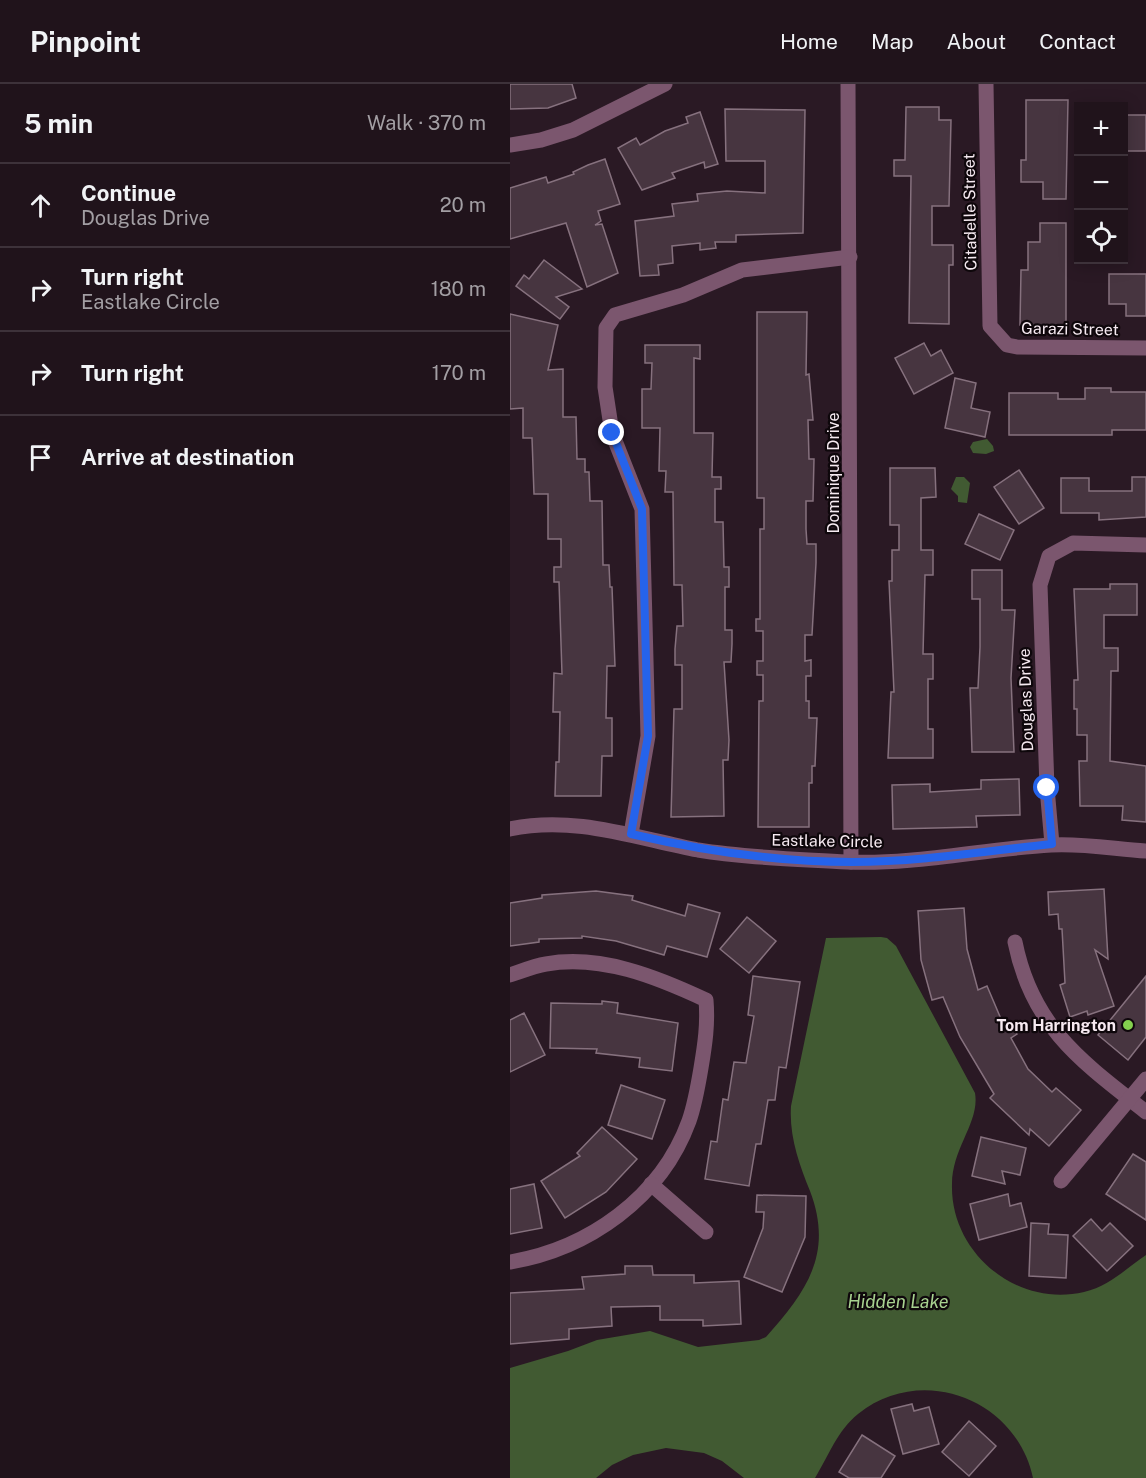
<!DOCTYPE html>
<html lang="en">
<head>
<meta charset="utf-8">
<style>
  body { margin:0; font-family:"Public Sans",sans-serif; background:#2d2028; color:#f1f3f6 }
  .controls { position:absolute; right:18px; top:18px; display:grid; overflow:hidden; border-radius:0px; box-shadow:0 3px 15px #0003 }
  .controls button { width:54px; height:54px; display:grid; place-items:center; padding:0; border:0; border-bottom:2px solid #3d323a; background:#20131b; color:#f1f3f6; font:30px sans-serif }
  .stop { position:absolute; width:18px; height:18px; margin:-14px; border:4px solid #2563eb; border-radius:50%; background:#fff }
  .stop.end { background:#2563eb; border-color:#fff; box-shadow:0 2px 6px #0008 }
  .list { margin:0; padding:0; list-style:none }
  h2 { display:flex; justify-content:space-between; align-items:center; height:78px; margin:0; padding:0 24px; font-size:26px }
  h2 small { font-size:20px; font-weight:400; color:#a29ea3 }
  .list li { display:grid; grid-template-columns:39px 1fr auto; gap:18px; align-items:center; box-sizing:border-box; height:84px; padding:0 24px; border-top:2px solid #3d323a }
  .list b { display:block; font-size:22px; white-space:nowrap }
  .list p { margin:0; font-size:20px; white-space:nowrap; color:#a29ea3 }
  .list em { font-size:20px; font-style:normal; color:#a29ea3 }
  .icon { flex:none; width:33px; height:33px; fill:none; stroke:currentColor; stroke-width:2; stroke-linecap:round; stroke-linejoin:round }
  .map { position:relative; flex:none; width:636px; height:1394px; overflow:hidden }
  header { display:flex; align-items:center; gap:36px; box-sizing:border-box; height:84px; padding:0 30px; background:#20131b; border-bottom:2px solid #3d323a }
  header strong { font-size:28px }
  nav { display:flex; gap:33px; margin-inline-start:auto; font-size:21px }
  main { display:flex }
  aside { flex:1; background:#20131b }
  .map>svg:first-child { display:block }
  .water { fill:#415a32 }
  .building { fill:#473540; stroke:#86717e; stroke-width:1.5 }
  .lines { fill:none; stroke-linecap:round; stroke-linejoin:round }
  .minor { stroke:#7b566e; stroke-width:15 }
  .route { stroke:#2563eb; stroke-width:8 }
  .poi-dot { fill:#84d04e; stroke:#0e070b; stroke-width:2 }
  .labels { text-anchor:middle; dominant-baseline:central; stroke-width:4.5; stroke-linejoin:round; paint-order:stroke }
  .street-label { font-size:16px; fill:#f6eaf1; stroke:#0e070b }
  .poi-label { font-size:16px; font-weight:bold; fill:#f6eaf1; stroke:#0e070b; text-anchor:end }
  .water-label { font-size:18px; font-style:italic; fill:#a8d290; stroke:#0e070b }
</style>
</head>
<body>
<header>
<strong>Pinpoint</strong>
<nav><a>Home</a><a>Map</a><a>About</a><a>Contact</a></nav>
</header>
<main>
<aside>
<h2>5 min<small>Walk · 370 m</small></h2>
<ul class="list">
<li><svg class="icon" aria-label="ahead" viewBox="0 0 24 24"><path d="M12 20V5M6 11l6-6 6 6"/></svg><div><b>Continue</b><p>Douglas Drive</p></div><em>20 m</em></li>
<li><svg class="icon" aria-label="right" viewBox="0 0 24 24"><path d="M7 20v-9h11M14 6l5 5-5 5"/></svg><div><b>Turn right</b><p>Eastlake Circle</p></div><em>180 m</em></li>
<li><svg class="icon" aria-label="right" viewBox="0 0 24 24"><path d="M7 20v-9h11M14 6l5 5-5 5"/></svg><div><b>Turn right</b></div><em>170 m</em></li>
<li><svg class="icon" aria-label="arrive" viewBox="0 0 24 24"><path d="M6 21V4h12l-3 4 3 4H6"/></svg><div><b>Arrive at destination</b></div></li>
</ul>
</aside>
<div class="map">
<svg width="636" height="1394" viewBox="0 0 636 1394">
  <rect width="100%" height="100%" fill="#2a1924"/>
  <g class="water">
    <polygon points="477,355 483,362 484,367 476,370 463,369 460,363 463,358"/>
    <polygon points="446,393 454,393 460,399 457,419 448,418 448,412 441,405"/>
    <path d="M 371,853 L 377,854 L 386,862 L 465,1009 C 470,1038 442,1064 442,1100 C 440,1168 506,1224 574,1208 C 600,1202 615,1185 636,1171 L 636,1394 L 523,1394 C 506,1315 412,1279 348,1330 C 327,1347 319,1371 305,1394 L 234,1394 L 212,1377 L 194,1369 L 156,1364 L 123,1371 L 102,1381 L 86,1394 L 0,1394 L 0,1284 L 58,1267 L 87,1256 L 140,1247 L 188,1263 L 249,1256 L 256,1253 C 296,1208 324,1170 300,1107 C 289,1080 279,1052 281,1022 L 316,854 Z"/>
  </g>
  <g class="building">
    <polygon points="0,0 62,0 66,14 38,24 0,25"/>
    <polygon points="516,16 558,16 556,115 533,115 533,98 511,98 511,76 516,76"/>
    <polygon points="396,23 429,23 429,36 441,36 439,122 422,122 422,161 443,161 443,181 439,181 439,240 399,239 401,92 384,92 384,76 395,76"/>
    <polygon points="215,25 295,26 293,149 226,151 226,158 205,158 206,164 190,166 190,159 162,162 163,179 148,181 149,191 130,192 125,137 164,132 162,120 188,117 187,110 217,107 255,109 255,77 216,77"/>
    <polygon points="190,28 208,80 195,84 194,78 162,89 165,94 132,106 108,64 126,54 130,61 155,47 178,39 176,33"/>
    <rect x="614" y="31" width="22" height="36"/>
    <polygon points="95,75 110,120 88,127 91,137 85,141 92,140 108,189 77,203 56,139 0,155 0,104 36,93 38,99 64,90 63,88 78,81"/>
    <polygon points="530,139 556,139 556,242 510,241 511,186 518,186 518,158 530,158"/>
    <polygon points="34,176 72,205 46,213 59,223 50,235 6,202 14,191 19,195"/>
    <polygon points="599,190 636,190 636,232 616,232 616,220 599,220"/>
    <polygon points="247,228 297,228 296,291 299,290 303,336 298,336 299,375 304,375 303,417 296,417 296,445 297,460 306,460 306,479 302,551 295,551 295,577 301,576 301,592 296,592 296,617 299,617 299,634 307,634 305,682 302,682 302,699 299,699 299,743 248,743 249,617 253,617 253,591 247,591 247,577 253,577 253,547 246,547 246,535 250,535 250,445 254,445 254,414 247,414"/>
    <polygon points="0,230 48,241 38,286 53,285 53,333 66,333 67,375 75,375 75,388 79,388 80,417 92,417 93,481 99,481 100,503 102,503 105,582 97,582 96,634 102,634 102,672 92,672 91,712 45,712 46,678 49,678 50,628 43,628 44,589 52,590 49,498 44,498 44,483 51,483 51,455 38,455 38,410 24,410 22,354 13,354 13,324 0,325"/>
    <polygon points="414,259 421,272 431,266 443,289 404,310 385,274"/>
    <polygon points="135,261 190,261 190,275 184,274 184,349 203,349 202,393 211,393 211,405 205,405 205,438 213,438 214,483 219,483 219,503 215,503 215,546 222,546 222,560 221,578 214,578 219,656 218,676 213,676 214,732 161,733 164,625 172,625 172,581 165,581 165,565 167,542 173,542 172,501 164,501 163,408 155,408 156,387 149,387 150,344 132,344 132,305 141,305 142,279 135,279"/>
    <polygon points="445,294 466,299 461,324 480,328 475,353 435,344"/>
    <polygon points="575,304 601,304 601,308 636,308 636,346 602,346 602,351 499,351 499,309 548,309 548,315 575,315"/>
    <polygon points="380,384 425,384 426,413 411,414 411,466 423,466 423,491 415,491 413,570 423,570 423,595 418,595 418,645 423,645 423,674 378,674 381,608 384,608 379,497 382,497 382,466 389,466 389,441 380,441"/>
    <polygon points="509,386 534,424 509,440 484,403"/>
    <polygon points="622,393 636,393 636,433 589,436 589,429 551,429 551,394 579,394 579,407 622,407"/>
    <polygon points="469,430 504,446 490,476 455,460"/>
    <polygon points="462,486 492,486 492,526 505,526 501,594 504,668 462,668 460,604 468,604 470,563 470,515 462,515"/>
    <polygon points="600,500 627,500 627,531 594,531 594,564 608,564 608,587 601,587 600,677 636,682 636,738 612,736 613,722 570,722 569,677 577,677 577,651 567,651 567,625 564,625 564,596 568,596 564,505 600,505"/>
    <polygon points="509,695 510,731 466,732 467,743 383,745 382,701 420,700 420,708 471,705 471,696"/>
    <polygon points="594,805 598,875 585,866 604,922 578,931 577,927 560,933 550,901 555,899 552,845 549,845 548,830 539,831 538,808"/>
    <polygon points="86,807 123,812 122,816 175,832 178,820 210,829 197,873 157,862 154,871 106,857 72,852 72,854 29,855 29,858 0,862 0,819 32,814 32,811"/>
    <polygon points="454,824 457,865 468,906 477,902 494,942 500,938 507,950 501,954 518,985 542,1008 546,1004 571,1026 539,1062 520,1045 519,1051 480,1014 484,1010 450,953 433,913 422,916 411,876 408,827"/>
    <polygon points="237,833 266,857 239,889 210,865"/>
    <polygon points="243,892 290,898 276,984 269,983 265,1016 258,1016 251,1060 246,1060 239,1102 195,1095 201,1057 207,1058 213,1015 218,1016 224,978 236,979 244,932 238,931"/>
    <polygon points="636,892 636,953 618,976 588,951"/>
    <polygon points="92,917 108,919 107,929 168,939 162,987 129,983 130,974 86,969 87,965 40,964 41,919 92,920"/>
    <polygon points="14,929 35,971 0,988 0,936"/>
    <polygon points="111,1001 155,1016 142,1055 98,1041"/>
    <polygon points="92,1043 127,1075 96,1108 55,1134 31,1097 70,1072 67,1069"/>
    <polygon points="471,1053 516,1064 510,1091 492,1087 495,1100 462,1092"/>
    <polygon points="623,1070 636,1078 636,1136 596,1110"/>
    <polygon points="24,1100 32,1144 0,1150 0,1105"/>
    <polygon points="498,1110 500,1122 511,1119 517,1143 469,1156 460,1120"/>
    <polygon points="247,1111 296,1112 295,1153 272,1208 234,1193 253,1144 254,1128 246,1128"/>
    <polygon points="581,1135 592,1147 600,1139 623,1162 597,1187 563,1152"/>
    <polygon points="521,1139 539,1140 538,1150 558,1151 556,1194 519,1192"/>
    <polygon points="115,1182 142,1182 143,1191 184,1191 184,1199 229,1197 231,1240 193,1242 193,1236 150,1236 150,1222 101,1223 102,1242 59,1245 59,1255 0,1260 0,1209 74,1205 72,1193 115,1190"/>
    <polygon points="402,1320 404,1327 419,1323 429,1360 393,1370 381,1325"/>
    <polygon points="459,1337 486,1362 459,1392 432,1368"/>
    <polygon points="352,1351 385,1372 371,1394 339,1394 329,1388"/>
  </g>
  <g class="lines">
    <g class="minor">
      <polyline points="338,0 341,778"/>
      <polyline points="476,0 480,242 497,261 507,263 636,264"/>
      <polyline points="0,61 31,56 63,46 155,0"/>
      <path d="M 0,745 C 64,731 125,754 188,766 C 237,774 288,775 337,778 C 405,781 473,765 541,761 C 572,759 605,765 636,767"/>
      <polyline points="121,750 138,652 132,425 102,349 95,303 96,244 105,231 173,211 232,186 340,173"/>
      <polyline points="542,760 537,704 530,501 539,472 563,459 636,461"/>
      <path d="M 505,858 C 522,943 572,978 636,1028"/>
      <path d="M 0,891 C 12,887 24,882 36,880 C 90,870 147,893 196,916 C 198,940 195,960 191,984 C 188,1002 185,1020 179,1037 C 151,1114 78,1165 0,1178"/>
      <polyline points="551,1097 636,995"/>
      <polyline points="141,1100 196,1148"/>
    </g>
  </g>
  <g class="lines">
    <path class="route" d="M 102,349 L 132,425 L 138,652 L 121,750 C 194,767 267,778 342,778 C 409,778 476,767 542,760 L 537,704"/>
  </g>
  <circle class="poi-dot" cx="618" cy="941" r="6"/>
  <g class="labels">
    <g class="street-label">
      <text transform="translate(460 128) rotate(-91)">Citadelle Street</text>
      <text transform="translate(560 245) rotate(1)">Garazi Street</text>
      <text transform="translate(323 389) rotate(-90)">Dominique Drive</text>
      <text transform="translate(516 616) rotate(-92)">Douglas Drive</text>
      <text transform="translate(317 757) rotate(1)">Eastlake Circle</text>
    </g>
    <g class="poi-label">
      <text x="606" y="941">Tom Harrington</text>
    </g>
    <g class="water-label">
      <text x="388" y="1217">Hidden Lake</text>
    </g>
  </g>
</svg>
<div class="controls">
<button>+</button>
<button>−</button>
<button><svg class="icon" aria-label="locate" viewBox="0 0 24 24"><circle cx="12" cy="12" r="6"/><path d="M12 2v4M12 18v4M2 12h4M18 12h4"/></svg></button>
</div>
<div class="stop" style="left:537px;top:704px"></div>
<div class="stop end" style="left:102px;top:349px"></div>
</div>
</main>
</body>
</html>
